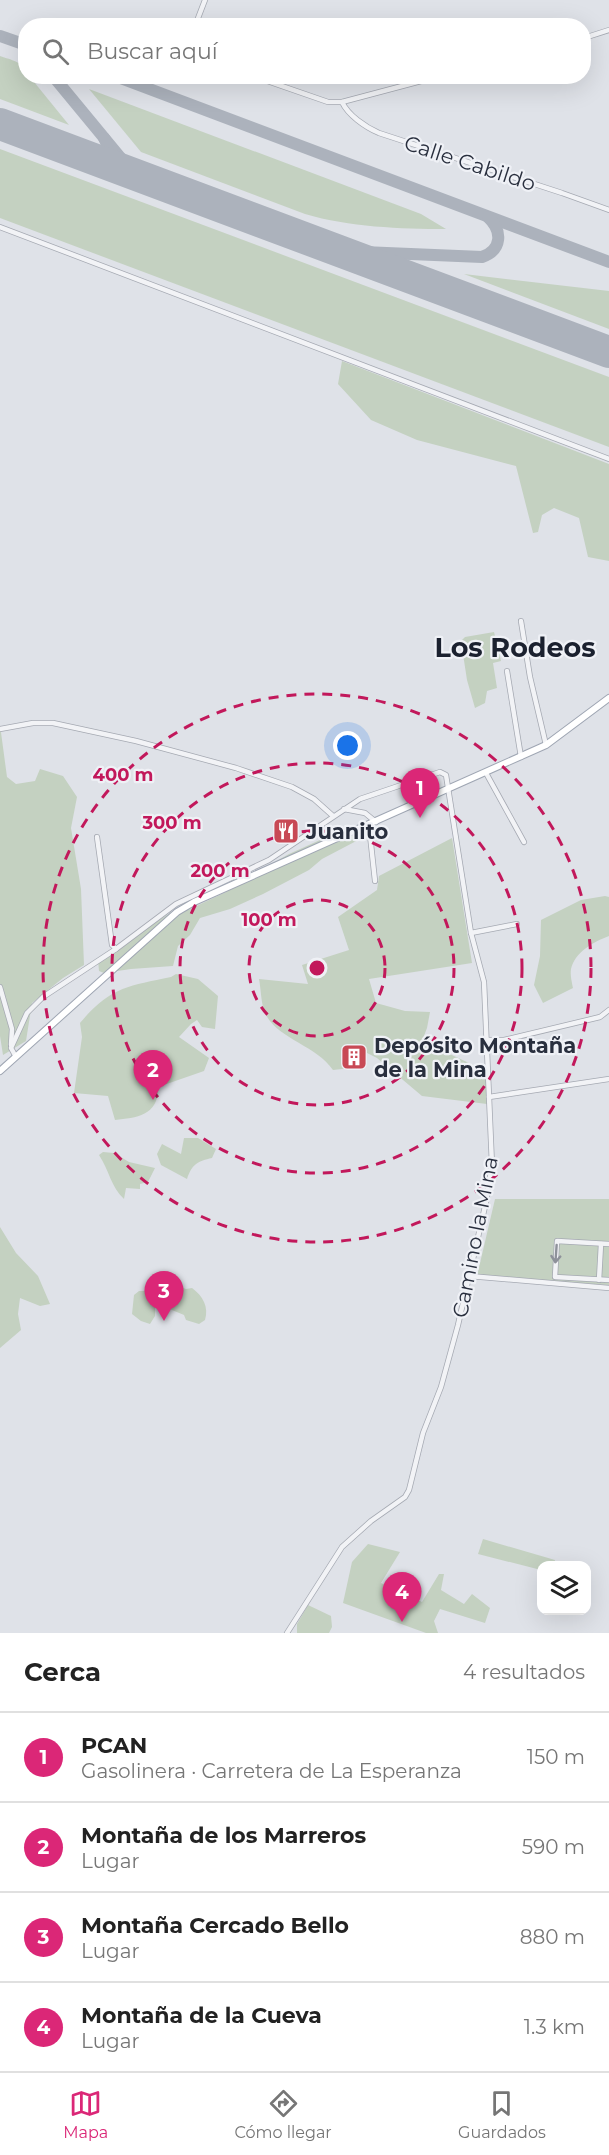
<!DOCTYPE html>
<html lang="es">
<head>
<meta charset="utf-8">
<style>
  body { margin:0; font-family:Montserrat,sans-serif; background:#f6f6f6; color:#222 }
  .controls { position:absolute; right:18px; bottom:18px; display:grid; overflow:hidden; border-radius:12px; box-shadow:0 6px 24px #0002 }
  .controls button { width:54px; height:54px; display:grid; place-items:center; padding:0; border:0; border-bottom:2px solid #e0e0e0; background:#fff; color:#222; font:30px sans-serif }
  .you { position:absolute; left:348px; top:746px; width:21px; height:21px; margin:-15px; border:4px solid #fff; border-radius:50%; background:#1a73e8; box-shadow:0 0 0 9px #1a73e833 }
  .badge { display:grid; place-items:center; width:39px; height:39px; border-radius:50%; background:#db2777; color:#fff; font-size:20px; font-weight:700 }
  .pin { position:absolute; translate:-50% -50px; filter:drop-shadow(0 2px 3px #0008) }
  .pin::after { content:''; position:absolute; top:32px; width:21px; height:18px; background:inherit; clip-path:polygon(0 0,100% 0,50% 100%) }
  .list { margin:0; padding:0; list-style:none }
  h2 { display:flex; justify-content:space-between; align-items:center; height:78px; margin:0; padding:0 24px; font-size:26px }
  h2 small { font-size:20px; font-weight:400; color:#767676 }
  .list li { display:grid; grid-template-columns:39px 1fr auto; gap:18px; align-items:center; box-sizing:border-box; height:90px; padding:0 24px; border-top:2px solid #e0e0e0 }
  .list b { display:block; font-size:22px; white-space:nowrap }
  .list p { margin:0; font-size:20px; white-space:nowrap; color:#767676 }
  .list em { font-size:20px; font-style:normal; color:#767676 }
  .icon { flex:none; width:33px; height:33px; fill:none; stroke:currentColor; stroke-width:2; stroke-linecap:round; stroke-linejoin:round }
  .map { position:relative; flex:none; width:609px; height:1633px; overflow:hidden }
  .search { position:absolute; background:#fff; box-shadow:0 6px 24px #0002; left:18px; right:18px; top:18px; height:66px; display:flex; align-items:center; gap:15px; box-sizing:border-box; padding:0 21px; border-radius:24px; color:#767676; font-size:22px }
  .sheet { height:438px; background:#fff }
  nav { display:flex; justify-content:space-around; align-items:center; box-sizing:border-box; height:84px; border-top:2px solid #e0e0e0; background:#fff; font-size:16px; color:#767676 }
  nav a { display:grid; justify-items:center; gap:3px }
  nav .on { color:#db2777 }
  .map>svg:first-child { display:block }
  .green { fill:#c4d1c1 }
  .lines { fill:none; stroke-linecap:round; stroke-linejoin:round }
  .taxiway { stroke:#acb2bc; stroke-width:12 }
  .runway { stroke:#acb2bc; stroke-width:32 }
  .minor-casing { stroke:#a5a9b2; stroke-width:6 }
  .major-casing { stroke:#9fa6b3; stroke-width:8 }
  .minor { stroke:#f2f3f6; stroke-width:4.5 }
  .major { stroke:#fff; stroke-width:6 }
  .oneway { stroke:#8e919a }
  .ring { fill:none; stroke:#c2185b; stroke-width:3; stroke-dasharray:10 8 }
  .labels { text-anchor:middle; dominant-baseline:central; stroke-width:4.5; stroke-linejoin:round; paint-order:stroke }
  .street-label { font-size:21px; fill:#292f3e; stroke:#eff1f6 }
  .poi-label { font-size:21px; font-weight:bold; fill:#292f3e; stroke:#eff1f6; text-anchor:start }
  .district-label { font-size:27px; font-weight:bold; fill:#1b212f; stroke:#eff1f6 }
  .centre { fill:#c2185b; stroke:#eff1f6; stroke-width:3 }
  .ring-label { font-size:18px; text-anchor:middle; font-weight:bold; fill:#c2185b; stroke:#eff1f6; stroke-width:4.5; stroke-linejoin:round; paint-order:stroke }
</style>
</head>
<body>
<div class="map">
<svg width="609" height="1633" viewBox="0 0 609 1633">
  <rect width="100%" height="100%" fill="#dfe2e8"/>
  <g class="green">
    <path d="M 0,56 C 11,60 26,62 26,76 L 30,77 L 69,125 L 0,99 Z"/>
    <path d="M 89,89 L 421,214 L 446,229 C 400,229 349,227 305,214 L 141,152 Z"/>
    <polygon points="0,149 609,377 609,447 0,218"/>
    <polygon points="464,274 609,291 609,329"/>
    <polygon points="342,361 609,464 609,561 588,557 579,518 554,508 542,515 538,532 533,533 516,466 417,440 371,420 338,384"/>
    <polygon points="494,632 501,661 493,663 497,688 487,691 485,703 475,708 467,680 461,641 465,637"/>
    <polygon points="0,725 7,777 16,784 35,781 40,769 63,776 77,797 71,828 81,889 84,965 63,978 32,1003 26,1041 3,1055 0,1036"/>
    <polygon points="351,826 362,838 322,859 309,870 263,894 230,909 200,918 190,935 178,946 173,966 131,969 104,973 99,971 98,960 173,911 188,910 226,892 255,873 289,854"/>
    <path d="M 452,838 L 472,963 L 369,979 L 376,1003 L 405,1011 L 430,1012 L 427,1028 L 422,1041 L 486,1071 L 487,1104 L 422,1096 L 377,1058 L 355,1047 L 346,1051 L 351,1068 L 333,1070 C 316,1045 277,1039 265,1013 C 261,1004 261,989 259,979 L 308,984 L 302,965 L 349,950 L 338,917 L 377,890 L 379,876 Z"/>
    <path d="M 605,896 L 609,897 L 609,936 C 593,942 575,952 571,969 C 570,975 572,983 573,988 L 543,1003 L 534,985 L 540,956 L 541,920 L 581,900 Z"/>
    <path d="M 176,974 L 198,979 L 218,996 L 215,1029 L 202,1027 L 197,1020 L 191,1024 L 179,1037 L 209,1058 L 204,1071 L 158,1087 C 159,1115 137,1118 115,1120 L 108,1096 L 74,1093 L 82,1037 L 80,1023 C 110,987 128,986 171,977 Z"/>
    <path d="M 184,1138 L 198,1138 L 216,1149 L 212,1158 C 198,1161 192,1164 187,1179 L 161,1165 L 157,1154 L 162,1144 L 181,1154 Z"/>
    <path d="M 103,1152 L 114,1153 L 129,1162 L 155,1168 L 148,1182 L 140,1184 L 140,1189 L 126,1188 L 124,1199 C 111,1187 109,1170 99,1155 Z"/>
    <polygon points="495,1199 609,1199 609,1285 477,1276"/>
    <polygon points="0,1227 16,1253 38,1276 50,1304 40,1306 20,1298 18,1314 21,1330 0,1348"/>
    <path d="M 166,1282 L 186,1289 L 192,1288 C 203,1296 209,1307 205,1320 L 199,1324 L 186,1320 L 184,1315 L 160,1305 L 155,1307 L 155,1316 L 150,1324 L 141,1321 L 132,1314 L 134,1295 L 139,1291 L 146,1291 L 155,1283 Z"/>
    <polygon points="483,1539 555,1560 554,1565 542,1566 541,1570 478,1554"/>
    <polygon points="368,1544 400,1552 381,1583 422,1602 439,1574 444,1574 441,1590 464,1604 472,1594 490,1608 485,1623 440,1609 434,1621 438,1633 426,1633 343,1603 352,1562"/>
    <polygon points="308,1605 331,1616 332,1627 329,1633 297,1633 297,1624"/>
  </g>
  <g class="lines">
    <g class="taxiway">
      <polyline points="0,36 26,45"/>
      <polyline points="53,76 124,162 147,178 161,184"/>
      <polyline points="115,76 609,262"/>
      <polyline points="89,157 95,158 103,155 107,144 104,138"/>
      <path d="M 339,251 L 482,257 C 502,250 503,231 488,217"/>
    </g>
    <polyline class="runway" points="0,124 609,352"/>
    <defs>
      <g id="minor">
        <polyline points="195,26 205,0"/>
        <polyline points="584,38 609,30"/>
        <polyline points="253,76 328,102 342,102 440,76"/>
        <path d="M 342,102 C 348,115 365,127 379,133 L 562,193 L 609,210"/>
        <polyline points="0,227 609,459"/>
        <polyline points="521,621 530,677 546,745"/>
        <polyline points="507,671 521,757"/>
        <polyline points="0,729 33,723 53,723 136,741 236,768 292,787 314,799 333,816"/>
        <polyline points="486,773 524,842"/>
        <polyline points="344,809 365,813 376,822"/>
        <polyline points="369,826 375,881"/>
        <polyline points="97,837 112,945 116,949"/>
        <polyline points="471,933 517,924"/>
        <polyline points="0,987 12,1029 11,1045"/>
        <polyline points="487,1040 504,1040 600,1017 609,1010"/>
        <polyline points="16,1057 11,1048 27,1013 43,997 116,949 176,904 269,860 360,799 440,772 446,775 471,933 484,982 492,1165 486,1202 458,1325 441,1387 423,1433 409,1490 405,1497 371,1521 342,1547 287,1633"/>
        <polyline points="489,1097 609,1079"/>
        <polyline points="609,1244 557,1241 555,1277 609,1280"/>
        <polyline points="469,1276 609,1288"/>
        <polyline points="599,1280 601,1244"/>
      </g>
      <polyline id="major" points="0,1071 177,912 194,902 546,745 609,698"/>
    </defs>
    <use href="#minor" class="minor-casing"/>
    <use href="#major" class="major-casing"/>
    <use href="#minor" class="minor"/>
    <use href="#major" class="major"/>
  </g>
  <defs><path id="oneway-shaft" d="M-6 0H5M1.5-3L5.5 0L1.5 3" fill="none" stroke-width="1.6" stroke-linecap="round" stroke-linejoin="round" transform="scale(1.5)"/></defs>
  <use class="oneway" href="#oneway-shaft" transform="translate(556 1254) rotate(94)"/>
  <g class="ring">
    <circle cx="317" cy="968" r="68"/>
    <circle cx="317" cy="968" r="137"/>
    <circle cx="317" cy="968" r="205"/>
    <circle cx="317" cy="968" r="274"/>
  </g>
  <defs>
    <symbol id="restaurant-square" viewBox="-11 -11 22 22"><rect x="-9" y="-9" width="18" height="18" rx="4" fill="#c84955" stroke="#eff1f6"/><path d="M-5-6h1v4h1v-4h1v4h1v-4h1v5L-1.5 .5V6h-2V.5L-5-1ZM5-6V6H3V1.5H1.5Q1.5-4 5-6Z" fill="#fff"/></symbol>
    <symbol id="building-square" viewBox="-11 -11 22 22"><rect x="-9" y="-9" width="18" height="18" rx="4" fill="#c84955" stroke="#eff1f6"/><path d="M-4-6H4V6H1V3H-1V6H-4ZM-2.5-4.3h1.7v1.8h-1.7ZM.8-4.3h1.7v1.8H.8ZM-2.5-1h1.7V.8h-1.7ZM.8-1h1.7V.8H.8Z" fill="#fff"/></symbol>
  </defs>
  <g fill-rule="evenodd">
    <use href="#restaurant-square" x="271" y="816" width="30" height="30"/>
    <use href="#building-square" x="339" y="1042" width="30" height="30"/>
  </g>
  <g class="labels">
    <g class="street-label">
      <text transform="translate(470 163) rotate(18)">Calle Cabildo</text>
      <text transform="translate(475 1237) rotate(-79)">Camino la Mina</text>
    </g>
    <g class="poi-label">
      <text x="306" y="831">Juanito</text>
      <text x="374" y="1045">Depósito Montaña<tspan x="374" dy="24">de la Mina</tspan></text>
    </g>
    <g class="district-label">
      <text x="515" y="647">Los Rodeos</text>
    </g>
  </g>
  <circle cx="317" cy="968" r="9" class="centre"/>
  <g class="ring-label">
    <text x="123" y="781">400 m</text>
    <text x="172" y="829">300 m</text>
    <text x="220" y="877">200 m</text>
    <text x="269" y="926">100 m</text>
  </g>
</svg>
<div class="controls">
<button><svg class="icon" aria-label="layers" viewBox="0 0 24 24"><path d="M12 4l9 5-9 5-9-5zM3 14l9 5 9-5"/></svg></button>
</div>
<div class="you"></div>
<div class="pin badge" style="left:420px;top:818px">1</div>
<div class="pin badge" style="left:153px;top:1100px">2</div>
<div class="pin badge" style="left:164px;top:1321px">3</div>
<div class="pin badge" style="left:402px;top:1622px">4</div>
<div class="search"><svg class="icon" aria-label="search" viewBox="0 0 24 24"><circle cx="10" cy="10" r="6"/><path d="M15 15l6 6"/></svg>Buscar aquí</div>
</div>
<section class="sheet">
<h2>Cerca<small>4 resultados</small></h2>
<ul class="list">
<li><span class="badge">1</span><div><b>PCAN</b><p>Gasolinera · Carretera de La Esperanza</p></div><em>150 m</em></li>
<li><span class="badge">2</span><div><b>Montaña de los Marreros</b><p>Lugar</p></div><em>590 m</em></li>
<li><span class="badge">3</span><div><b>Montaña Cercado Bello</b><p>Lugar</p></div><em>880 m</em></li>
<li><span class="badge">4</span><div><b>Montaña de la Cueva</b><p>Lugar</p></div><em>1.3 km</em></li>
</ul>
</section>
<nav>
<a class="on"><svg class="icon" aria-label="map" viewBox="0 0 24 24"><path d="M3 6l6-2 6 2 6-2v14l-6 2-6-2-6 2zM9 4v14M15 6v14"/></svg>Mapa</a>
<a><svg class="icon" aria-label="directions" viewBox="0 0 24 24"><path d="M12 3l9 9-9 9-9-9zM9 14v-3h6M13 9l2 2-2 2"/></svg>Cómo llegar</a>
<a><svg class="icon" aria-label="saved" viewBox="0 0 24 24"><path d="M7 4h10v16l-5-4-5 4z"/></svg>Guardados</a>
</nav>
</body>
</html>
